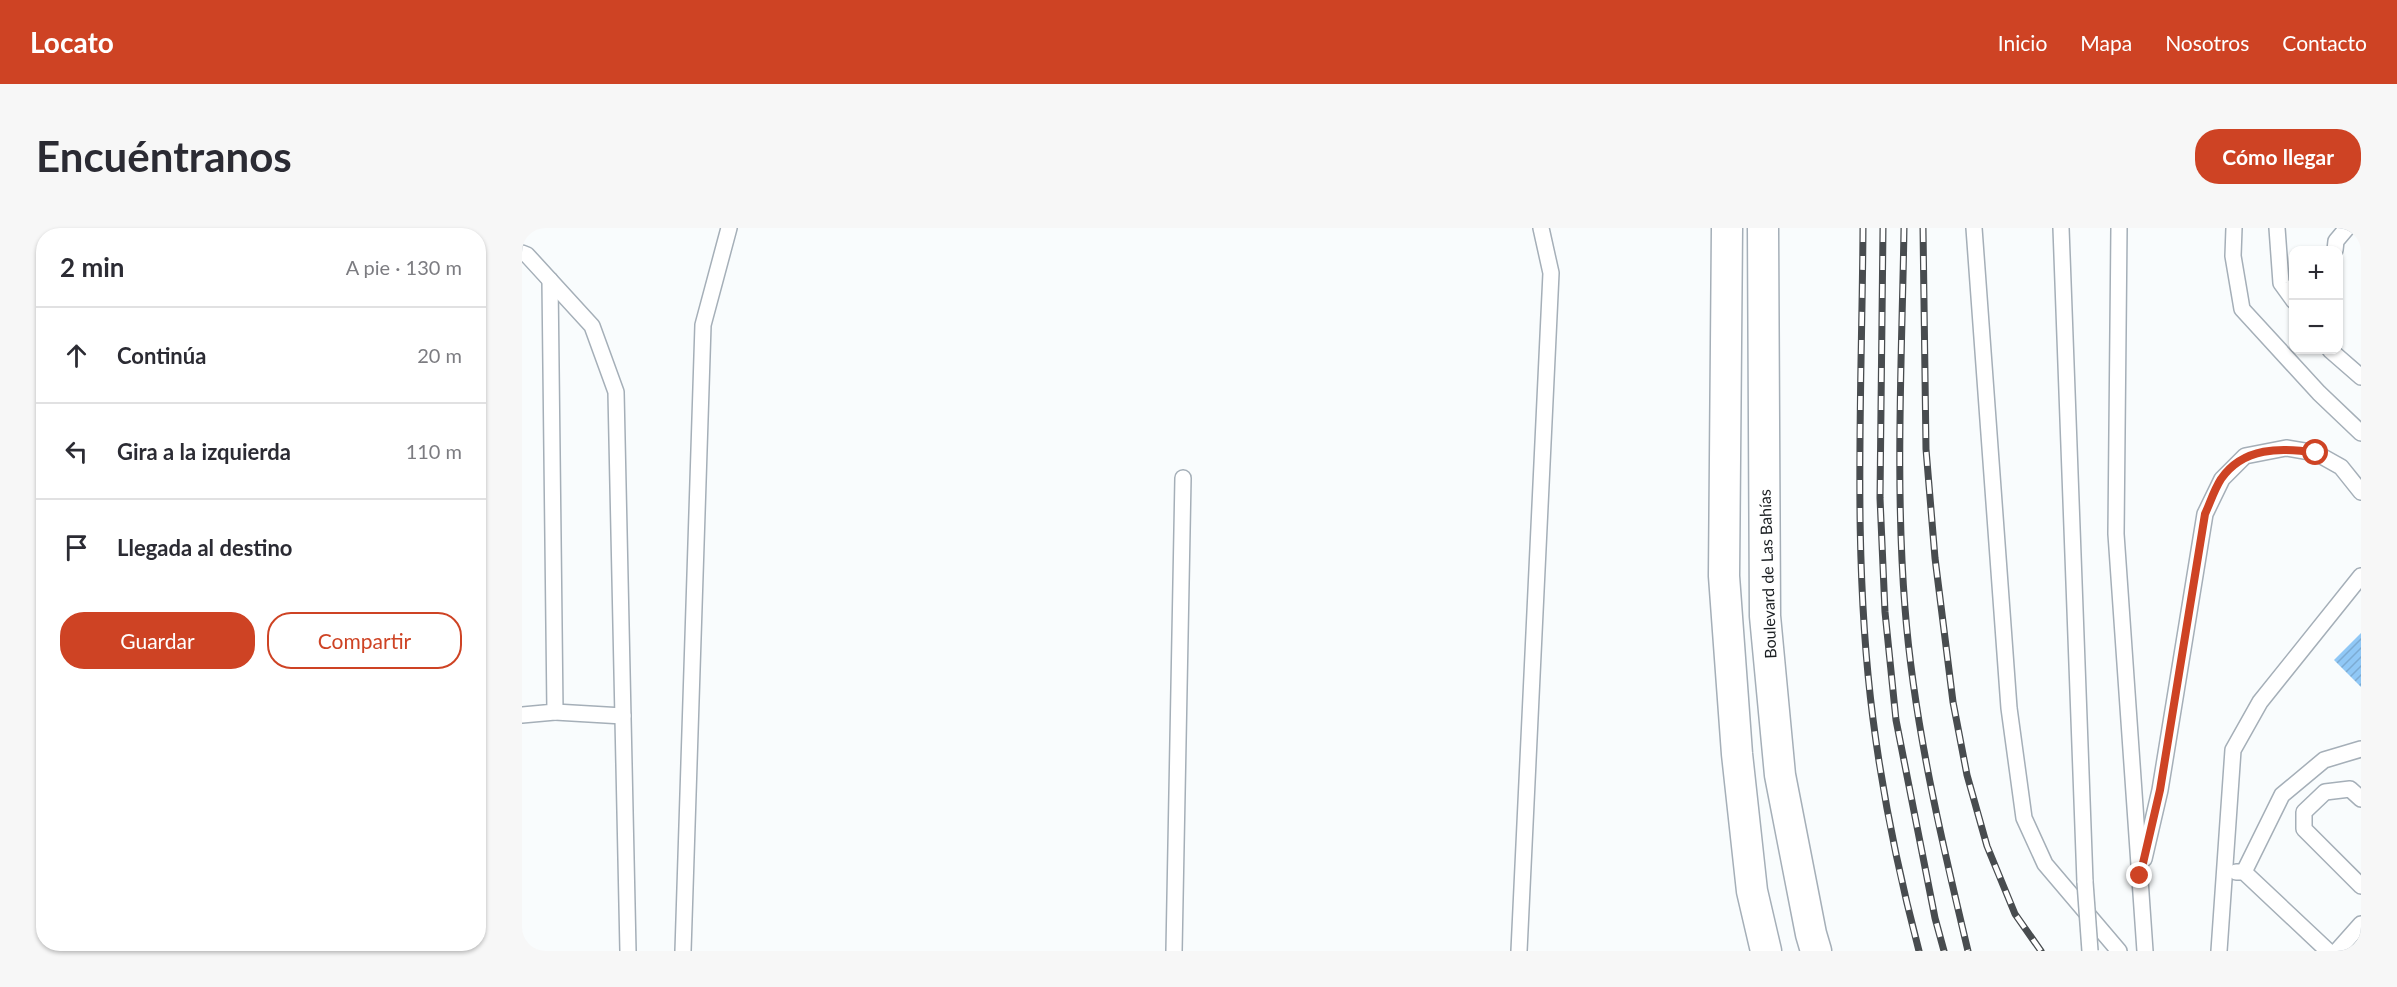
<!DOCTYPE html>
<html lang="es">
<head>
<meta charset="utf-8">
<style>
  body { margin:0; font-family:Lato,sans-serif; background:#f7f7f7; color:#2b2b33 }
  .controls { position:absolute; right:18px; top:18px; display:grid; overflow:hidden; border-radius:12px; box-shadow:0 2px 4px #0004 }
  .controls button { width:54px; height:54px; display:grid; place-items:center; padding:0; border:0; border-bottom:2px solid #e1e1e2; background:#fff; color:#2b2b33; font:30px sans-serif }
  .stop { position:absolute; width:18px; height:18px; margin:-14px; border:4px solid #ce4324; border-radius:50%; background:#fff }
  .stop.end { background:#ce4324; border-color:#fff; box-shadow:0 2px 6px #0008 }
  .list { margin:0; padding:0; list-style:none }
  h2 { display:flex; justify-content:space-between; align-items:center; height:78px; margin:0; padding:0 24px; font-size:26px }
  h2 small { font-size:20px; font-weight:400; color:#7c7c81 }
  .list li { display:grid; grid-template-columns:39px 1fr auto; gap:18px; align-items:center; box-sizing:border-box; height:96px; padding:0 24px; border-top:2px solid #e1e1e2 }
  .list b { display:block; font-size:22px; white-space:nowrap }
  .list em { font-size:20px; font-style:normal; color:#7c7c81 }
  .actions { display:flex; gap:12px; padding:18px 24px }
  .actions a { flex:1; padding:14px 0; border:2px solid #ce4324; border-radius:24px; text-align:center; font-size:21px; color:#ce4324 }
  .actions .main { background:#ce4324; color:#fff }
  .icon { flex:none; width:33px; height:33px; fill:none; stroke:currentColor; stroke-width:2; stroke-linecap:round; stroke-linejoin:round }
  .map { position:relative; flex:none; width:1839px; height:723px; overflow:hidden; border-radius:24px }
  header { display:flex; align-items:center; gap:36px; box-sizing:border-box; height:84px; padding:0 30px; background:#ce4324; color:#fff }
  header strong { font-size:28px }
  nav { display:flex; gap:33px; margin-inline-start:auto; font-size:21px }
  .intro { display:flex; align-items:center; justify-content:space-between; box-sizing:border-box; height:144px; padding:0 36px }
  h1 { margin:0; font-size:42px }
  .button { padding:15px 27px; border-radius:24px; background:#ce4324; color:#fff; font-size:21px; font-weight:700 }
  main { display:flex; gap:36px; padding:0 36px }
  aside { flex:1; background:#fff; border-radius:24px; box-shadow:0 2px 4px #0004 }
  .map>svg:first-child { display:block }
  .building { fill:url(#building-hatch) }
  .lines { fill:none; stroke-linecap:round; stroke-linejoin:round }
  .lane-casing { stroke:#a5afb8; stroke-width:18 }
  .street-casing { stroke:#a5afb8; stroke-width:33 }
  .lane { stroke:#fff; stroke-width:15 }
  .street { stroke:#fff; stroke-width:30 }
  .rail-casing { stroke:#484c4f; stroke-width:7 }
  .rail { stroke:#fff; stroke-width:4.5; stroke-dasharray:14; stroke-linecap:butt }
  .lane-bridge-casing { stroke:#a5afb8; stroke-width:18; stroke-linecap:butt }
  .lane-bridge { stroke:#fff; stroke-width:15 }
  .route { stroke:#ce4324; stroke-width:8 }
  .labels { text-anchor:middle; dominant-baseline:central; stroke-width:4.5; stroke-linejoin:round; paint-order:stroke }
  .street-label { font-size:16px; fill:#1b1f22; stroke:#fff }
</style>
</head>
<body>
<header>
<strong>Locato</strong>
<nav><a>Inicio</a><a>Mapa</a><a>Nosotros</a><a>Contacto</a></nav>
</header>
<div class="intro"><h1>Encuéntranos</h1><a class="button">Cómo llegar</a></div>
<main>
<aside>
<h2>2 min<small>A pie · 130 m</small></h2>
<ul class="list">
<li><svg class="icon" aria-label="ahead" viewBox="0 0 24 24"><path d="M12 20V5M6 11l6-6 6 6"/></svg><div><b>Continúa</b></div><em>20 m</em></li>
<li><svg class="icon" aria-label="left" viewBox="0 0 24 24"><path d="M17 20v-9H6M10 6l-5 5 5 5"/></svg><div><b>Gira a la izquierda</b></div><em>110 m</em></li>
<li><svg class="icon" aria-label="arrive" viewBox="0 0 24 24"><path d="M6 21V4h12l-3 4 3 4H6"/></svg><div><b>Llegada al destino</b></div></li>
</ul>
<div class="actions"><a class="main">Guardar</a><a>Compartir</a></div>
</aside>
<div class="map">
<svg width="1839" height="723" viewBox="0 0 1839 723">
  <defs>
    <pattern id="building-hatch" width="6" height="6" patternUnits="userSpaceOnUse" patternTransform="scale(1.5)"><rect width="6" height="6" fill="#90c8f6"/><path d="M-1 1l2-2M0 6l6-6M5 7l2-2" fill="none" stroke="#7cabd3"/></pattern>
  </defs>
  <rect width="100%" height="100%" fill="#f9fcfd"/>
  <polygon class="building" points="1839,405 1839,459 1812,432"/>
  <g class="lines">
    <defs>
      <g id="lane">
        <polyline points="1452,0 1487,480 1502,590 1523,636 1597,723"/>
        <polyline points="1539,0 1563,654"/>
        <polyline points="1597,0 1594,306 1623,723"/>
        <polyline points="1712,0 1711,28 1720,81 1797,165 1839,205"/>
        <polyline points="1755,0 1759,55 1772,73"/>
        <polyline points="1813,22 1814,13 1825,0"/>
        <polyline points="0,25 5,27 70,98 94,164 106,723"/>
        <polyline points="1808,122 1839,149"/>
        <polyline points="33,484 101,488"/>
        <polyline points="0,487 33,484 28,52"/>
        <polyline points="1839,571 1828,561 1803,564 1782,584 1782,601 1839,658"/>
        <polyline points="1622,631 1638,562 1683,286 1700,251 1723,228 1764,220 1794,225 1819,239 1839,264"/>
        <polyline points="1714,644 1722,644 1806,723"/>
        <polyline points="1722,644 1760,567 1802,532 1839,521"/>
        <polyline points="161,723 181,97 207,0"/>
        <polyline points="652,723 661,250"/>
        <polyline points="997,723 1029,45 1019,0"/>
        <polyline points="1697,723 1711,522 1738,474 1839,348"/>
        <polyline points="1815,723 1839,696"/>
      </g>
      <g id="street">
        <polyline points="1205,0 1202,348 1215,526 1230,663 1244,723"/>
        <polyline points="1241,0 1243,388 1258,547 1289,706 1294,723"/>
      </g>
    </defs>
    <use href="#lane" class="lane-casing"/>
    <use href="#street" class="street-casing"/>
    <use href="#lane" class="lane"/>
    <use href="#street" class="street"/>
    <defs>
      <g id="rail">
        <path d="M 1341,0 C 1340,163 1330,329 1351,491 C 1361,569 1377,647 1397,723"/>
        <polyline points="1361,0 1358,270 1363,384 1374,492 1413,690 1422,723"/>
        <path d="M 1382,0 C 1380,126 1373,254 1383,380 C 1392,496 1419,610 1446,723"/>
        <polyline points="1401,0 1404,221 1413,330 1431,474 1445,547 1465,618 1493,686 1519,723"/>
      </g>
    </defs>
    <use href="#rail" class="rail-casing"/>
    <use href="#rail" class="rail"/>
    <defs>
      <polyline id="lane-bridge" points="1563,654 1568,723"/>
    </defs>
    <use href="#lane-bridge" class="lane-bridge-casing"/>
    <use href="#lane-bridge" class="lane-bridge"/>
  </g>
  <g class="lines">
    <path class="route" d="M 1618,648 L 1638,562 L 1683,286 C 1688,275 1692,262 1699,251 C 1721,219 1759,219 1794,225"/>
  </g>
  <g class="labels">
    <g class="street-label">
      <text transform="translate(1245 346) rotate(-92)">Boulevard de Las Bahías</text>
    </g>
  </g>
</svg>
<div class="controls">
<button>+</button>
<button>−</button>
</div>
<div class="stop" style="left:1794px;top:225px"></div>
<div class="stop end" style="left:1618px;top:648px"></div>
</div>
</main>
</body>
</html>
